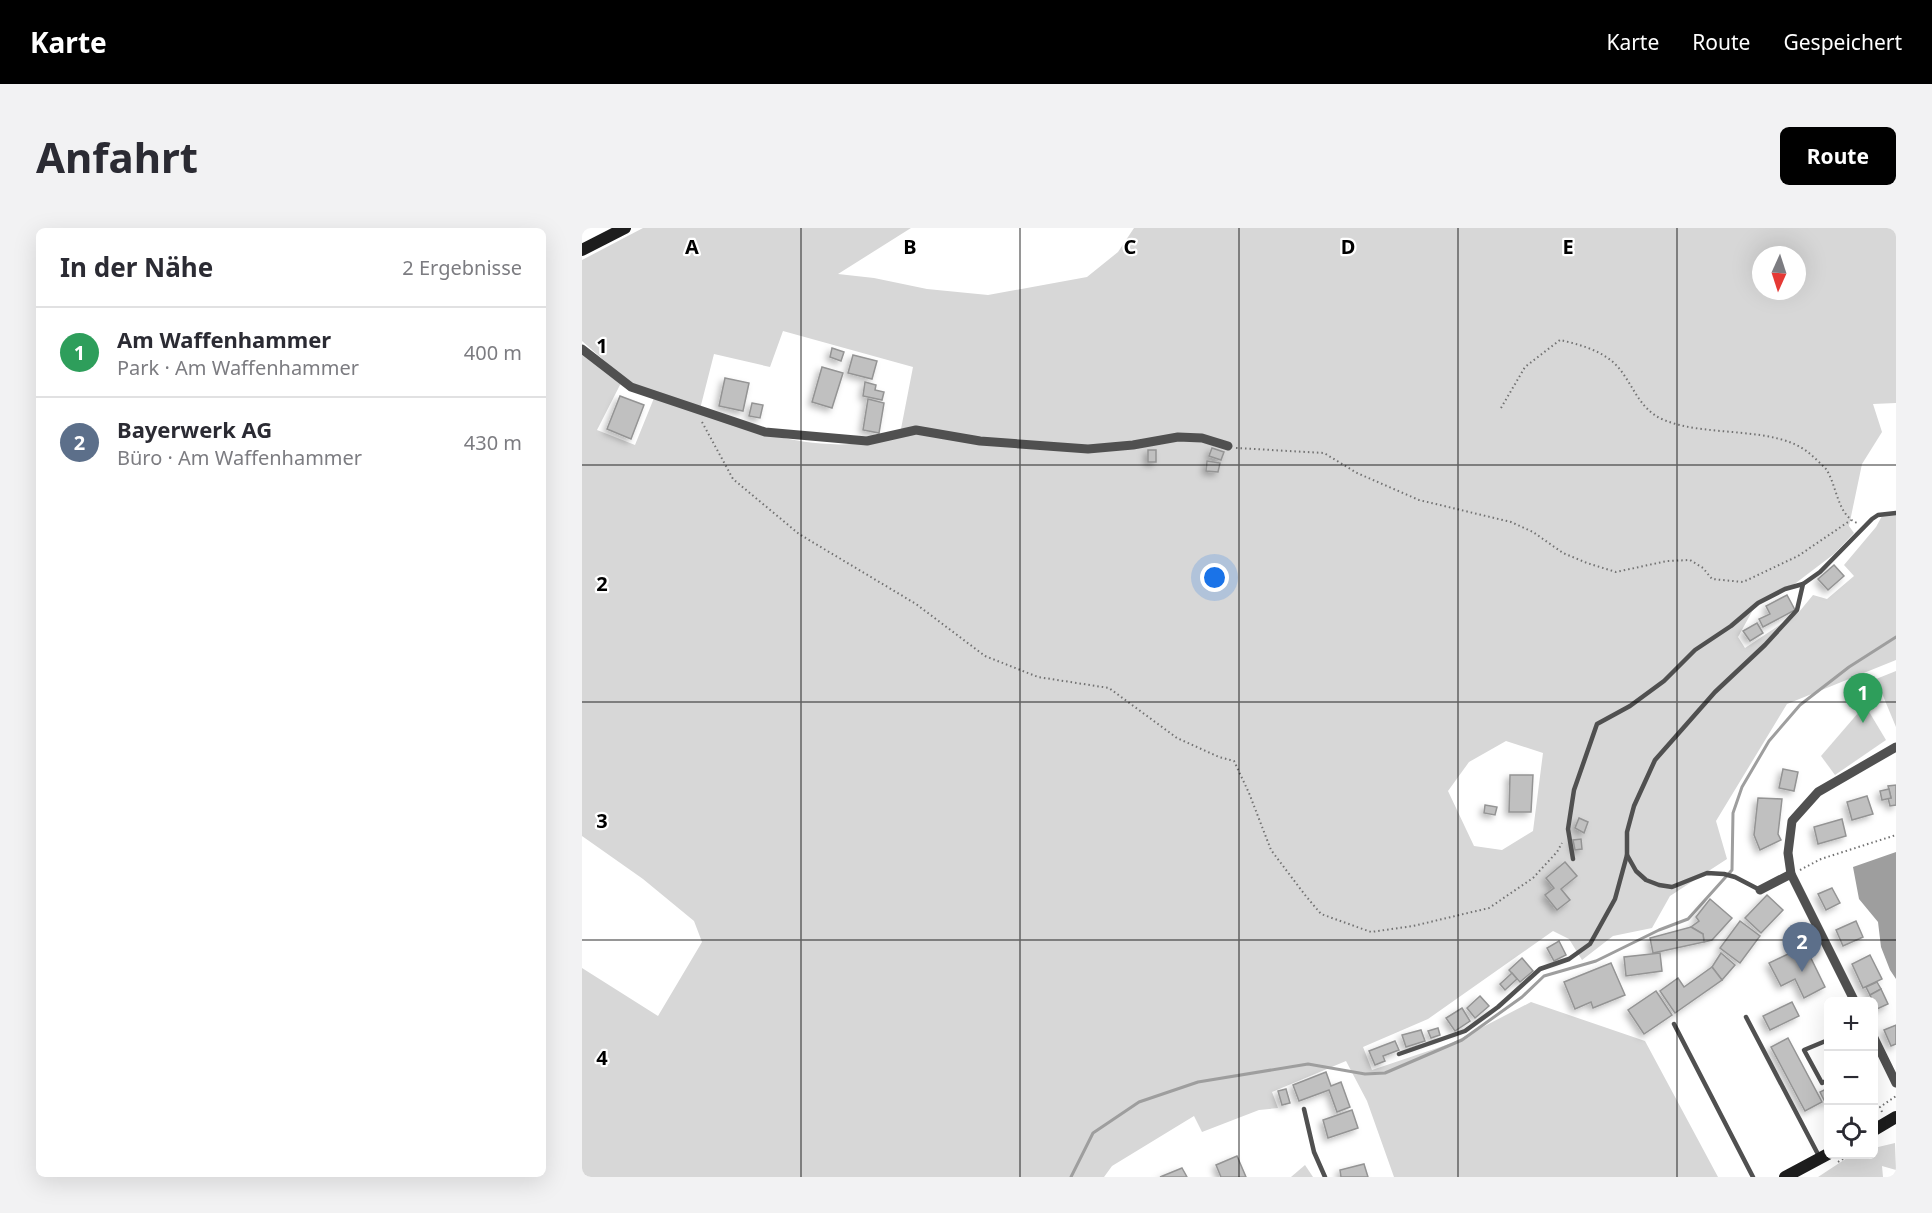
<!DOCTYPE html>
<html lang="de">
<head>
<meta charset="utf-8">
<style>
  body { margin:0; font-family:"Noto Sans",sans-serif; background:#f2f2f3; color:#2b2b33 }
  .controls { position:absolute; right:18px; bottom:18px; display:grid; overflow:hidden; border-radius:9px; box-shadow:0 6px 24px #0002 }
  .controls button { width:54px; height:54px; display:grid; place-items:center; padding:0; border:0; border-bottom:2px solid #e1e1e2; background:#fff; color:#2b2b33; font:30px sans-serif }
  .compass { position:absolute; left:1170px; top:18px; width:54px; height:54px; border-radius:50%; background:#fff; box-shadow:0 6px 24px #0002; rotate:183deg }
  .you { position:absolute; left:633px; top:350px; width:21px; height:21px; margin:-15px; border:4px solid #fff; border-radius:50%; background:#1a73e8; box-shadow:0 0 0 9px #1a73e833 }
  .badge { display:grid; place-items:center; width:39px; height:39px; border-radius:50%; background:#000; color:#fff; font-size:20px; font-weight:700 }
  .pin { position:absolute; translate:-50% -50px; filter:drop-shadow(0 2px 3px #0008) }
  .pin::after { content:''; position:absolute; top:32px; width:21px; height:18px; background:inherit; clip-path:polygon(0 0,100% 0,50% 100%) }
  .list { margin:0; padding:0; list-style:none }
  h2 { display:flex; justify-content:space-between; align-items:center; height:78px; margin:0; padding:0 24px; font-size:26px }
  h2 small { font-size:20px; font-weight:400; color:#7c7c81 }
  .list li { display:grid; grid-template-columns:39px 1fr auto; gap:18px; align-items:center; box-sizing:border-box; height:90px; padding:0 24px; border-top:2px solid #e1e1e2 }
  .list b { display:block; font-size:22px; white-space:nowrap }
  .list p { margin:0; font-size:20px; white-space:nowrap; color:#7c7c81 }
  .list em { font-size:20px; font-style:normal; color:#7c7c81 }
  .icon { flex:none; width:33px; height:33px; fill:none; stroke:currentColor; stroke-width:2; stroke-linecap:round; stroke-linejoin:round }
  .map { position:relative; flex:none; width:1314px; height:949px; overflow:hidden; border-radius:9px }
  header { display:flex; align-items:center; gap:36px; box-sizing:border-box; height:84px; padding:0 30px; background:#000; color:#fff }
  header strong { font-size:28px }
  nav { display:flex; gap:33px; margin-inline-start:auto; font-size:21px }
  .intro { display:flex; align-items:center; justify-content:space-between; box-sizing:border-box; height:144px; padding:0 36px }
  h1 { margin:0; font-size:42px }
  .button { padding:15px 27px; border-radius:9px; background:#000; color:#fff; font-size:21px; font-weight:700 }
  main { display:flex; gap:36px; padding:0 36px }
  aside { flex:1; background:#fff; border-radius:9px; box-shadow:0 6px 24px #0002 }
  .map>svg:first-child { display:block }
  .green { fill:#d7d7d7; fill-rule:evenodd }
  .water { fill:#9e9e9e }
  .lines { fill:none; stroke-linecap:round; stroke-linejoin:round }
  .stream { stroke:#9e9e9e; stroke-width:3 }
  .building { fill:#c0c0c0; stroke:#949494; stroke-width:1.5; filter:url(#shadow) }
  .path { stroke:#727272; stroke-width:2; stroke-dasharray:1.5 3; stroke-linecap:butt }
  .service { stroke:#505050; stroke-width:4.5 }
  .minor { stroke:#505050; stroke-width:9 }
  .secondary { stroke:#1d1d1d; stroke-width:12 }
  .grid { fill:none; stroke:#000; stroke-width:1.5; stroke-opacity:0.55 }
  .grid-label { font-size:20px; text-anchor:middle; font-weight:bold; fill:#000; stroke:#fff; stroke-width:4.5; stroke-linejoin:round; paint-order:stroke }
</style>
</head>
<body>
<header>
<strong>Karte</strong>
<nav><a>Karte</a><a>Route</a><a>Gespeichert</a></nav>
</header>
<div class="intro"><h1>Anfahrt</h1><a class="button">Route</a></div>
<main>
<aside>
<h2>In der Nähe<small>2 Ergebnisse</small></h2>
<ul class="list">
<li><span class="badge" style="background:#2e9e5b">1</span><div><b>Am Waffenhammer</b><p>Park · Am Waffenhammer</p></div><em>400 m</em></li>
<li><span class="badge" style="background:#5c6f8a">2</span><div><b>Bayerwerk AG</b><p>Büro · Am Waffenhammer</p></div><em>430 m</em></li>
</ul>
</aside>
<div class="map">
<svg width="1314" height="949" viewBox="0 0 1314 949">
  <defs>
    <filter id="shadow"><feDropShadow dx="-3.5" dy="3.5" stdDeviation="3" flood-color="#0004"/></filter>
  </defs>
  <rect width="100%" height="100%" fill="#fff"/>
  <g class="green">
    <path d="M 61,0 L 329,0 L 256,46 L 292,50 L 345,61 L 406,67 L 505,49 L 536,24 L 552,0 L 1314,0 L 1314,175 L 1291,176 L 1300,204 L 1280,236 L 1267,298 L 1272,305 L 1252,326 L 1206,361 L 1182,372 L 1172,380 L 1156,409 L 1163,420 L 1217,384 L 1231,367 L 1245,371 L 1272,348 L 1262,337 L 1294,299 L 1300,288 L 1314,286 L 1314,432 L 1205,476 L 1134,593 L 1145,631 L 1088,668 L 1070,700 L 1031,708 L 1000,732 L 987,711 L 971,703 L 846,791 L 781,819 L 790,842 L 870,815 L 949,774 L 1063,813 L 1136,949 L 812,949 L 785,873 L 764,833 L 690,864 L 696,880 L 677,882 L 620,904 L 612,888 L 530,938 L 522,949 L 0,949 L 0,740 L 76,788 L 120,714 L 112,693 L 61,651 L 0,608 L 0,124 L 39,155 L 15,202 L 53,217 L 72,170 L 41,149 L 0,113 L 0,32 ZM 1179,27 L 1215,27 L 1215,63 L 1179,63 ZM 201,103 L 331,139 L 318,206 C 296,212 271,218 248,216 C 203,214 159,199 117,185 L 132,126 L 188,139 ZM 924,513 L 961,525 L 951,603 L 920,622 L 892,618 L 866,563 L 887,534 Z"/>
    <polygon points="1314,443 1314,499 1294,451"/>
    <polygon points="1283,477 1304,512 1253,547 1239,528"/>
    <polygon points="1313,915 1314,942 1300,938 1301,949 1236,949 1268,928 1292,926 1292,920"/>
    <polygon points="723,937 731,949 709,949"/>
  </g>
  <polygon class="water" points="1314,624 1314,751 1308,742 1299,719 1296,694 1277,671 1271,639"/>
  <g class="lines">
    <polyline class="stream" points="489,949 511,905 557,874 616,854 726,836 783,846 803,845 880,812 940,769 962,748 1014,733 1077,702 1106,691 1150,642 1151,585 1160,559 1187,513 1218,477 1267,439 1314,409"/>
  </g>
  <g class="building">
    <polygon points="250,120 262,124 259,133 248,129"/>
    <polygon points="271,127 295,133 290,151 266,145"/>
    <polygon points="240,139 261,145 250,180 230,174"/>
    <polygon points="143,150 167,155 161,183 137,178"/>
    <polygon points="283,154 294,157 293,162 302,164 300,172 281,168"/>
    <polygon points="38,168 62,177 49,211 25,201"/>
    <polygon points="286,171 302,175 297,205 281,202"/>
    <polygon points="170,175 181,177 178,190 167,188"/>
    <polygon points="630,220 642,224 639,232 627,228"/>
    <rect x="566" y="222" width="8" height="12"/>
    <polygon points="625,233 638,235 636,244 624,243"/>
    <polygon points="1252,337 1262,348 1246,362 1236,351"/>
    <polygon points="1205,367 1213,382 1181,399 1177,391 1188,386 1184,378"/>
    <polygon points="1175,395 1181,405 1168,413 1161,403"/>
    <polygon points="1201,541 1216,544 1212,563 1197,560"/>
    <polygon points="928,547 951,547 949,584 927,584"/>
    <polygon points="1314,557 1314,577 1308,578 1306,570 1309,570 1306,558"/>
    <polygon points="1307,561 1309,570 1300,572 1298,563"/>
    <polygon points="1285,568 1291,586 1270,592 1265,574"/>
    <polygon points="1176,570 1200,571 1196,606 1199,612 1178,622 1172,607"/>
    <polygon points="903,577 915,579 913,587 902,585"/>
    <polygon points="997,590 1006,594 1002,605 993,600"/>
    <polygon points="1260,591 1264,608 1236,616 1232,599"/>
    <polygon points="999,611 1000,621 993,622 991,612"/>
    <polygon points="983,634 995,648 979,661 988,672 975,682 963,667 972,660 964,650"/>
    <polygon points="1250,660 1258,675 1244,682 1236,666"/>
    <polygon points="1185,667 1201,682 1179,705 1163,690"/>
    <polygon points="1128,671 1150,690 1130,712 1122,714 1121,706 1109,699 1117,693 1114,689"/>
    <polygon points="1158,693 1178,708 1158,735 1138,720"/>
    <polygon points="1274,693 1281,709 1261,718 1254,702"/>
    <polygon points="1109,699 1121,706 1122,714 1071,725 1068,710"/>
    <polygon points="977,713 984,727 972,733 965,720"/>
    <polygon points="1223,718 1243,759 1222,770 1213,751 1199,758 1187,735"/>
    <polygon points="1078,725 1080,743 1044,748 1042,729"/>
    <polygon points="1139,725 1153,737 1140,752 1130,739"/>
    <polygon points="1288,727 1300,751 1281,760 1270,736"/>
    <polygon points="940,730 951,743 938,754 927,742"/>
    <polygon points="1029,735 1043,767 1011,780 1009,774 993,781 982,754"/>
    <polygon points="1130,739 1140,752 1093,785 1078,763 1096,750 1102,759"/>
    <polygon points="930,745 935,751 923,762 918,756"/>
    <polygon points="1295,754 1299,761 1288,767 1284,759"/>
    <polygon points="1299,761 1306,776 1295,781 1288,767"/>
    <polygon points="1074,763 1090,787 1062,806 1046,782"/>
    <polygon points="898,768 907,778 893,790 885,780"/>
    <polygon points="1210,774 1217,788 1188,802 1181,788"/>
    <polygon points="880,780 888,793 873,803 864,790"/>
    <polygon points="1314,797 1314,816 1309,818 1302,802"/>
    <polygon points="856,800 858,807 849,810 846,803"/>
    <polygon points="839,802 843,813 824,819 820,807"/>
    <polygon points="1206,810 1240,874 1223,883 1189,819"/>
    <polygon points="813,813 817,822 801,828 803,833 793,837 787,823"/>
    <polygon points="744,844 749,858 759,854 768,879 755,884 747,862 717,873 711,857"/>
    <polygon points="1246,860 1246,875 1244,876 1238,864"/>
    <polygon points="704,861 708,875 700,877 696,863"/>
    <polygon points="770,882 776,900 746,910 741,892"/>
    <polygon points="655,928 664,949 639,949 634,937"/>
    <polygon points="782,936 786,949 759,949 758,942"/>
    <polygon points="600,940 605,949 578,949"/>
  </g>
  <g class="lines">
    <g class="path">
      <path d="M 919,180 L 943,139 L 978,112 C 996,116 1018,122 1032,135 C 1051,153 1055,181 1082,192 C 1126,210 1193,197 1227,225 C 1233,230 1239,236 1244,241 C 1255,257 1255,287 1275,295"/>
      <polyline points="120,194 151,251 217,306 334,376 403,428 456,449 527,460 595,510 637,529 652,533 667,565 689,622 723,667 739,686 789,704 831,698 907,680 951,650 975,624 980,615"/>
      <polyline points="654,220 742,225 775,245 837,272 929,294 951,304 981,325 1005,335 1034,344 1085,333 1108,332 1121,340 1130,351 1161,354 1216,328 1269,292"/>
      <polyline points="1218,642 1239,631 1314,607"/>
      <polyline points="1300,884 1298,879 1314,868"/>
      <polyline points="1256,934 1269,926"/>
    </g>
    <g class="service">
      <polyline points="991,631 986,601 992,562 1015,496 1048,478 1082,453 1113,422 1149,398 1176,375 1203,361 1221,356"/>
      <polyline points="1178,662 1153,649 1142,646 1125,645 1090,659 1077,657 1064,652 1054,643 1045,627 1045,604 1052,578 1073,532 1133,464 1183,417 1215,382 1221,356 1238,344 1290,291 1296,287 1314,285"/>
      <polyline points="1164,789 1238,930"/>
      <polyline points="1092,796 1171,949"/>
      <polyline points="1246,812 1222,822 1240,855 1246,852"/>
      <polyline points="817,826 883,803 916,779 958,741 987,731 1008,716 1033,671 1045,627"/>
      <polyline points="722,881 732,924 743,949"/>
    </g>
    <g class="minor">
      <polyline points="0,121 49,159 183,204 285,213 334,202 398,213 506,221 551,217 596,209 620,210 646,218"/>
      <polyline points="1178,662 1209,646"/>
      <polyline points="1273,774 1209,646 1206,625 1210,593 1236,564 1314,519"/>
      <polyline points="1292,810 1314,855"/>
    </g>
    <g class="secondary">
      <polyline points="0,22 43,0"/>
      <polyline points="1292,902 1314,889"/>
      <polyline points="1203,949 1246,926"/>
    </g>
  </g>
  <path class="grid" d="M 219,0 L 219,949M 438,0 L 438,949M 657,0 L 657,949M 876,0 L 876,949M 1095,0 L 1095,949M 0,237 L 1314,237M 0,474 L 1314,474M 0,712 L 1314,712"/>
  <g class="grid-label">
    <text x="110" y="26">A</text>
    <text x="328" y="26">B</text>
    <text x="548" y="26">C</text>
    <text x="766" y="26">D</text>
    <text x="986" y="26">E</text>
    <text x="20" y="125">1</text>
    <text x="20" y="363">2</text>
    <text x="20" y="600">3</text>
    <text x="20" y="837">4</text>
  </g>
</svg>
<div class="controls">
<button>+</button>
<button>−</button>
<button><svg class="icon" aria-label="locate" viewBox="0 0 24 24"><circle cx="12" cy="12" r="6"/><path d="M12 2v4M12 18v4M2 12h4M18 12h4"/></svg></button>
</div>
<svg class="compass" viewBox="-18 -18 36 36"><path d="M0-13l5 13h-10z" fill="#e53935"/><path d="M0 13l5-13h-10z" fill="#7c7c81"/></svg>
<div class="you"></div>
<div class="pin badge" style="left:1281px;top:495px;background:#2e9e5b">1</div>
<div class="pin badge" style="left:1220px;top:744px;background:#5c6f8a">2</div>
</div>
</main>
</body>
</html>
